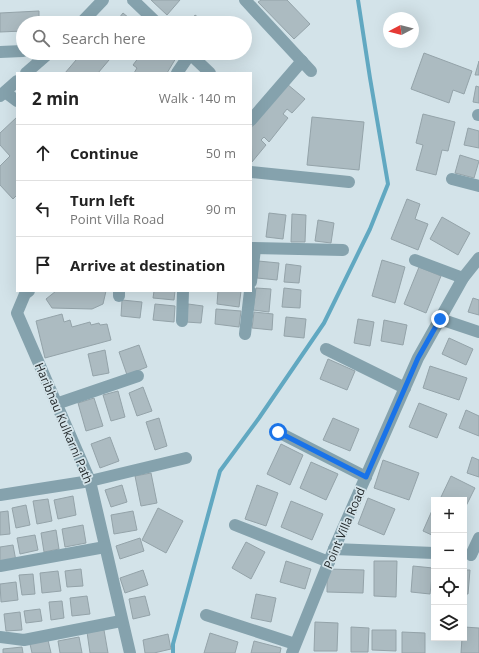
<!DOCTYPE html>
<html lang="en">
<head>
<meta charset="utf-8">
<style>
  body { margin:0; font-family:"Open Sans",sans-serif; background:#f2f2f2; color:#222 }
  .controls { position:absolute; right:12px; bottom:12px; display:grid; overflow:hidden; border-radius:0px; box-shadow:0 4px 16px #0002 }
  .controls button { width:36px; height:36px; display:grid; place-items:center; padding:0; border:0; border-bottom:1px solid #e0e0e0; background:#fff; color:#222; font:20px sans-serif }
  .compass { position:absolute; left:383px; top:12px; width:36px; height:36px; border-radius:50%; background:#fff; box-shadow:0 4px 16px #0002; rotate:263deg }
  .stop { position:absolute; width:12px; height:12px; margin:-9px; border:3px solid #1a73e8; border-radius:50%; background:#fff }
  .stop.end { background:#1a73e8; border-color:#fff; box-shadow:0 1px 4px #0008 }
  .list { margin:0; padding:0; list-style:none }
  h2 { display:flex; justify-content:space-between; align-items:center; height:52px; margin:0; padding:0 16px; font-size:17px }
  h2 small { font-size:13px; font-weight:400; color:#767676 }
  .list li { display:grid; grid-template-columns:26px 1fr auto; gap:12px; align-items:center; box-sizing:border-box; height:56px; padding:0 16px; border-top:1px solid #e0e0e0 }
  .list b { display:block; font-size:15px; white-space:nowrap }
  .list p { margin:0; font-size:13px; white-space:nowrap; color:#767676 }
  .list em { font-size:13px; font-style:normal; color:#767676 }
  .icon { flex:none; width:22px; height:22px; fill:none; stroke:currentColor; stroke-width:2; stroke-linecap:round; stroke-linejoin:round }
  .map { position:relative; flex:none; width:479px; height:653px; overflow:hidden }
  .search { position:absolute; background:#fff; box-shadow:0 4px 16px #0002; left:16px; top:16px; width:236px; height:44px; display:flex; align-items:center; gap:10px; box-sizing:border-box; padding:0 14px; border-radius:22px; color:#767676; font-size:15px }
  .panel { position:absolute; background:#fff; box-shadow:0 4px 16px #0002; left:16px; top:72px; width:236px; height:220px; border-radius:0px }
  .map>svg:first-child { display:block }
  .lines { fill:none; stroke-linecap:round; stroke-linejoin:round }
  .stream { stroke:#61a8c1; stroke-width:4 }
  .building { fill:#acbbc1; stroke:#94a3a9 }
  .minor { stroke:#85a2ad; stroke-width:12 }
  .route { stroke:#1a73e8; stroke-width:5 }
  .labels { text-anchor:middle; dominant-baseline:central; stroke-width:3.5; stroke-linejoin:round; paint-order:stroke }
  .street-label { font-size:12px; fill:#23292b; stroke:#d3e3e9 }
</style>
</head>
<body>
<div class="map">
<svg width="479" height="653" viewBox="0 0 479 653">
  <rect width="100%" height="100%" fill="#d3e3e9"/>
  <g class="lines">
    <polyline class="stream" points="173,653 173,644 220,471 259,418 324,323 370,229 388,184 370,78 358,0"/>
  </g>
  <g class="building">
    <polygon points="151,0 180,0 167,15"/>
    <polygon points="261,0 287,0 310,24 294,39 258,2"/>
    <polygon points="39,11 39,23 23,23 23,31 0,32 0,13"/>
    <polygon points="123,13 135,23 115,23"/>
    <polygon points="195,15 206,23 190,23"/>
    <polygon points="82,53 115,53 98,73 65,73"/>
    <polygon points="135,53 170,53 176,58 167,73 134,73 137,68 133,65 139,57"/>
    <polygon points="424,53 472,71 464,94 453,90 449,103 411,89"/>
    <polygon points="479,61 479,75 475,75"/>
    <polygon points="287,84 305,99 292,113 287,109 283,114 288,118 269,142 264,137 261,140 266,145 252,162 251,128"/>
    <polygon points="476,86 479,87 479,103 473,102"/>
    <polygon points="423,114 455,122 448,151 442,150 436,175 416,170 423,145 416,143"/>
    <polygon points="17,117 17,195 13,199 0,185 0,166 10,156 0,145 0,133"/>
    <polygon points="312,117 364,122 359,170 307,165"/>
    <polygon points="468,128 479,131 479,148 464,145"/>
    <polygon points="460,155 479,161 474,178 455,173"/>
    <polygon points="407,199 420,204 415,219 428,224 418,250 391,239"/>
    <polygon points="269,213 286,215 283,239 266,237"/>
    <polygon points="292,214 306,215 305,242 291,242"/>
    <polygon points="442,217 470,233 458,255 430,239"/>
    <polygon points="318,220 334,223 331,243 315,241"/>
    <polygon points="382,260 405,267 395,303 372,296"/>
    <polygon points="258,261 279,263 277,280 257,278"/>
    <polygon points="286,264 301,266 299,283 284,282"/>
    <polygon points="419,267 441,276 426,313 404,304"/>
    <polygon points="256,288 271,289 269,312 253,310"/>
    <polygon points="284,288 301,290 300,308 282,307"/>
    <polygon points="56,291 106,291 103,304 92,309 52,308 46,299"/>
    <polygon points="154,291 175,291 174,300 153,298"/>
    <polygon points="218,291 241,291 239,307 217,304"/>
    <polygon points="473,298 479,300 479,315 468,312"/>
    <polygon points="122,300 142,302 140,318 121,316"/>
    <polygon points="155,304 175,306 174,322 153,320"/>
    <polygon points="188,304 203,306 201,323 186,322"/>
    <polygon points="216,309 241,311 239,327 215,324"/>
    <polygon points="254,312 273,314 272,330 252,328"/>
    <polygon points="62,314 64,322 70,320 72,327 90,322 91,325 99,323 100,325 107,324 111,340 45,358 36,321"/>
    <polygon points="286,317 306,319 304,338 284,336"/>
    <polygon points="358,319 374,322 370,346 354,343"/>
    <polygon points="384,320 407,325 403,345 381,341"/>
    <polygon points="449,338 473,349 466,365 442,354"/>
    <polygon points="139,345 147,367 127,375 119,352"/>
    <polygon points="105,350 109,373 93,376 88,354"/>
    <polygon points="328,359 355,371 347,390 320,379"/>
    <polygon points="430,366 467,378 459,400 423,388"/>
    <polygon points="143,387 152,411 137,416 129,393"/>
    <polygon points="118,391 125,417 111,421 103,395"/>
    <polygon points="94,398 103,426 86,431 78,403"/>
    <polygon points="419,403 447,414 437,438 409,427"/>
    <polygon points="466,410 479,416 479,436 459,428"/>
    <polygon points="159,418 167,446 155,450 146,422"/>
    <polygon points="333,418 359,429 350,451 323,440"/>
    <polygon points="110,437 119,461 100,468 91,444"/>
    <polygon points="281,444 303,455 290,485 267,474"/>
    <polygon points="472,457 479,460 479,477 467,473"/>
    <polygon points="383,460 419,473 409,500 374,488"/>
    <polygon points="311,462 338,474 326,500 300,488"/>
    <polygon points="151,473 157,503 141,506 135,476"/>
    <polygon points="451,476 475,488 465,508 464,500 447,500 441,497"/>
    <polygon points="122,485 127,502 111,507 105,490"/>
    <polygon points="257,485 278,493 266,526 245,519"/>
    <polygon points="73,496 76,515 58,519 54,500"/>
    <polygon points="368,498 395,509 384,535 358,524"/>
    <polygon points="48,499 52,521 37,524 33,501"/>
    <polygon points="291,501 323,514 312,540 281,527"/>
    <polygon points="26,505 30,525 16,528 12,508"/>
    <polygon points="434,506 434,536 423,531"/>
    <polygon points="158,508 183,521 166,553 142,540"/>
    <polygon points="8,511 10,534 0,535 0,512"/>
    <polygon points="133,511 137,530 114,534 111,515"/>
    <polygon points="83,525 86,543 65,547 62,529"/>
    <polygon points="56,530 59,549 44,552 41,533"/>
    <polygon points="35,535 38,550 20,554 17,538"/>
    <polygon points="140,538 144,551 120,559 116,546"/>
    <polygon points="246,542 265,552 251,579 232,568"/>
    <polygon points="13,545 16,561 0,564 0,547"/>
    <polygon points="286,561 311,569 305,589 280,582"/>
    <polygon points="374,561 397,561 396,597 374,596"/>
    <polygon points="413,566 433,568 430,594 411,592"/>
    <polygon points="81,569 83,586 67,587 65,571"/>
    <polygon points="327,569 364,570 363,593 327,592"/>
    <polygon points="143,570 148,585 125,593 120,578"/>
    <polygon points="464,570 470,570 468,594 464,594"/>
    <polygon points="58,571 61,591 42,593 40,573"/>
    <polygon points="33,574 35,594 22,595 19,575"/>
    <polygon points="16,582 18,600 1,602 0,584"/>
    <polygon points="256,594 276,598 271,622 251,618"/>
    <polygon points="87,596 90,614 72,616 70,598"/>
    <polygon points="145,596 150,615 133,619 129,599"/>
    <polygon points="62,601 64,618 51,620 49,602"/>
    <polygon points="40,609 42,621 26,623 24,611"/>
    <polygon points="20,612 22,630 6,631 4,614"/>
    <polygon points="315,622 338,623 337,651 314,651"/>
    <polygon points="351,627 369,628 368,652 351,652"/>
    <polygon points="464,627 479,628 479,653 461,653 462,638 464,638"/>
    <polygon points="104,630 108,653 90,653 87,632"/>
    <polygon points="372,630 396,630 396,651 372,650"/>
    <polygon points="402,632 425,633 425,653 402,653"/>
    <polygon points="210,633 238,642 235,653 204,653"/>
    <polygon points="168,634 171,649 154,653 145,653 143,640"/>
    <polygon points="79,637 82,653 60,653 58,641"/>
    <polygon points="48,640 51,653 32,653 30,644"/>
    <polygon points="254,641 281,648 280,653 251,653"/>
    <polygon points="22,647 23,653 3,653 3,649"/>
  </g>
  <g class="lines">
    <g class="minor">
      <polyline points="133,0 157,23"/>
      <polyline points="245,0 311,71"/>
      <polyline points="81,23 103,0"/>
      <polyline points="0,52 23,51"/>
      <polyline points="189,53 210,73"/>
      <polyline points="26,73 49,53"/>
      <polyline points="177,73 190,54"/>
      <polyline points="5,92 17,101"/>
      <polyline points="0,96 17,81"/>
      <polyline points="478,115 479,115"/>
      <polyline points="251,120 302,61"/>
      <polyline points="251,172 349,182"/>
      <polyline points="452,179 479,186"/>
      <polyline points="251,248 343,250"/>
      <polyline points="415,260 463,278"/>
      <polyline points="251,282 255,249"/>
      <polyline points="29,291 25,294 17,313 90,481 130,653"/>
      <polyline points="119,296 119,291"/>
      <polyline points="440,319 479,332"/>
      <polyline points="182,321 183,291"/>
      <polyline points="245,334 250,291"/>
      <polyline points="326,349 405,388"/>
      <polyline points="56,404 138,376"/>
      <polyline points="278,432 366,477"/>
      <polyline points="0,495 90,481 186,458"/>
      <polyline points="235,525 329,562"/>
      <polyline points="334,549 434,553"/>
      <polyline points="471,555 479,538"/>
      <polyline points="0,566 105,547"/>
      <polyline points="206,615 295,644"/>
      <polyline points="0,637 24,640 121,621"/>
      <polyline points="292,653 334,549 418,358 463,278 479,258"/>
    </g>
  </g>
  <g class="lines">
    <polyline class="route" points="278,432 366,477 418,358 440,319"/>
  </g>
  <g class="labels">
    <g class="street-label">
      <text transform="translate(64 423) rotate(67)">Haribhau Kulkarni Path</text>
      <text transform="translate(344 528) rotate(-67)">Point Villa Road</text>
    </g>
  </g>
</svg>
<div class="controls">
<button>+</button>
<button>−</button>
<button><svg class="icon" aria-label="locate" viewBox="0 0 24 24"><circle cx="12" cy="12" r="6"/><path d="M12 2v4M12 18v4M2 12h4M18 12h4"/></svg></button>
<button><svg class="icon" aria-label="layers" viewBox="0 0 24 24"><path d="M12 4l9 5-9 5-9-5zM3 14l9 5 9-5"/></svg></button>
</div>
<svg class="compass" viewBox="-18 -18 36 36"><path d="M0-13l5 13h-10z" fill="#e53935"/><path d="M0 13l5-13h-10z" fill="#767676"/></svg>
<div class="stop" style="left:278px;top:432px"></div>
<div class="stop end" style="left:440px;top:319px"></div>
<div class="search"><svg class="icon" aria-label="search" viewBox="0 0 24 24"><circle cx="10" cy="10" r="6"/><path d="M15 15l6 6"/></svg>Search here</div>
<section class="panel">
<h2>2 min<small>Walk · 140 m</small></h2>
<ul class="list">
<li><svg class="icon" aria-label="ahead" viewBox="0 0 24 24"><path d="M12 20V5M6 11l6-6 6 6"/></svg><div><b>Continue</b></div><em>50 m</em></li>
<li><svg class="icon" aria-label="left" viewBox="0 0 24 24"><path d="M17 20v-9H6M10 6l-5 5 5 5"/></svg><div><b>Turn left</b><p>Point Villa Road</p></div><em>90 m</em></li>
<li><svg class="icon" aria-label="arrive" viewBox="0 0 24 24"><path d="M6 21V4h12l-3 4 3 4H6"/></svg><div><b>Arrive at destination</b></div></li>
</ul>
</section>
</div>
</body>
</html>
